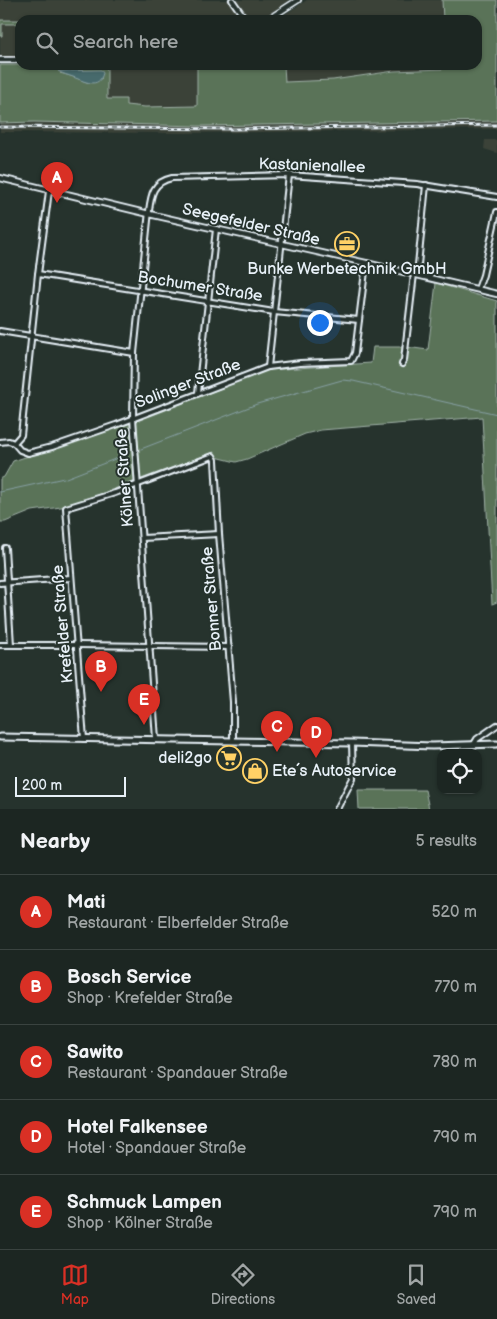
<!DOCTYPE html>
<html lang="en">
<head>
<meta charset="utf-8">
<style>
  body { margin:0; font-family:"Balsamiq Sans",sans-serif; background:#252e2a; color:#f1f3f6 }
  .controls { position:absolute; right:15px; bottom:15px; display:grid; overflow:hidden; border-radius:10px; box-shadow:0 1px 4px #0004 }
  .controls button { width:45px; height:45px; display:grid; place-items:center; padding:0; border:0; border-bottom:1px solid #3a4340; background:#1c2622; color:#f1f3f6; font:25px sans-serif }
  .scale { position:absolute; left:15px; bottom:12px; width:111px; box-sizing:border-box; padding-left:5px; border:2px solid #e8f1f8; border-top:0; font-size:14px; line-height:18px; white-space:nowrap; color:#e8f1f8; -webkit-text-stroke:4px #26332d; paint-order:stroke }
  .you { position:absolute; left:319px; top:322px; width:18px; height:18px; margin:-12px; border:4px solid #fff; border-radius:50%; background:#1a73e8; box-shadow:0 0 0 8px #1a73e833 }
  .badge { display:grid; place-items:center; width:32px; height:32px; border-radius:50%; background:#d93025; color:#fff; font-size:16px; font-weight:700 }
  .pin { position:absolute; translate:-50% -41px; filter:drop-shadow(0 1px 2px #0008) }
  .pin::after { content:''; position:absolute; top:26px; width:18px; height:15px; background:inherit; clip-path:polygon(0 0,100% 0,50% 100%) }
  .list { margin:0; padding:0; list-style:none }
  h2 { display:flex; justify-content:space-between; align-items:center; height:65px; margin:0; padding:0 20px; font-size:21px }
  h2 small { font-size:16px; font-weight:400; color:#a0a5a5 }
  .list li { display:grid; grid-template-columns:32px 1fr auto; gap:15px; align-items:center; box-sizing:border-box; height:75px; padding:0 20px; border-top:1px solid #3a4340 }
  .list b { display:block; font-size:19px; white-space:nowrap }
  .list p { margin:0; font-size:16px; white-space:nowrap; color:#a0a5a5 }
  .list em { font-size:16px; font-style:normal; color:#a0a5a5 }
  .icon { flex:none; width:28px; height:28px; fill:none; stroke:currentColor; stroke-width:2; stroke-linecap:round; stroke-linejoin:round }
  .map { position:relative; flex:none; width:497px; height:809px; overflow:hidden }
  .search { position:absolute; background:#1c2622; box-shadow:0 1px 4px #0004; left:15px; right:15px; top:15px; height:55px; display:flex; align-items:center; gap:12px; box-sizing:border-box; padding:0 18px; border-radius:15px; color:#a0a5a5; font-size:19px }
  .sheet { height:440px; background:#1c2622 }
  nav { display:flex; justify-content:space-around; align-items:center; box-sizing:border-box; height:70px; border-top:1px solid #3a4340; background:#1c2622; font-size:14px; color:#a0a5a5 }
  nav a { display:grid; justify-items:center; gap:2px }
  nav .on { color:#d93025 }
  .map>svg:first-child { display:block }
  .built { fill:#3b4339 }
  .green { fill:#5a7359; stroke:#a1b2a8; fill-rule:evenodd }
  .water { fill:#476a6c; stroke:#87a0a4 }
  .lines { fill:none; stroke-linecap:round; stroke-linejoin:round }
  .stream { stroke:#87a0a4; stroke-width:1 }
  .minor-casing { stroke:#e8f1f8; stroke-width:8 }
  .tertiary-casing { stroke:#e8f1f8; stroke-width:8 }
  .secondary-casing { stroke:#e8f1f8; stroke-width:9 }
  .minor { stroke:#26332d; stroke-width:4 }
  .tertiary { stroke:#26332d; stroke-width:4.5 }
  .secondary { stroke:#26332d; stroke-width:5 }
  .rail-casing { stroke:#e8f1f8; stroke-width:3 }
  .rail { stroke:#26332d; stroke-width:1; stroke-dasharray:4; stroke-linecap:butt }
  .labels { text-anchor:middle; dominant-baseline:central; stroke-width:4; stroke-linejoin:round; paint-order:stroke }
  .street-label { font-size:16px; fill:#e8f1f8; stroke:#26332d }
  .poi-label { font-size:16px; fill:#e8f1f8; stroke:#26332d }
</style>
</head>
<body>
<div class="map">
<svg width="497" height="809" viewBox="0 0 497 809">
  <rect width="100%" height="100%" fill="#26332d"/>
  <filter id="ink" filterUnits="userSpaceOnUse"><feTurbulence type="fractalNoise" baseFrequency=".02" numOctaves="2"/><feDisplacementMap in="SourceGraphic" scale="10" xChannelSelector="R" yChannelSelector="G"/><feConvolveMatrix kernelMatrix="1 2 1 2 8 2 1 2 1" color-interpolation-filters="sRGB"/></filter>
  <g filter="url(#ink)">
    <g class="built">
      <polygon points="0,0 290,0 260,20 20,20 20,58 0,58"/>
      <polygon points="307,0 442,0 443,20 282,20 281,17"/>
      <polygon points="107,65 197,65 198,106 145,107 126,105 126,99 106,99"/>
      <polygon points="284,65 443,65 444,69 394,71 333,80 284,82"/>
      <polygon points="497,121 497,129 184,133 0,132 0,123 34,122 200,126"/>
      <polygon points="485,140 497,140 497,153 484,149"/>
    </g>
    <g class="green">
      <path d="M 442,0 L 497,0 L 497,121 L 200,126 L 34,122 L 0,123 L 0,65 L 107,65 L 107,99 L 126,99 L 126,105 L 145,107 L 197,106 L 197,65 L 284,65 L 285,82 L 333,80 L 394,71 L 443,69 L 443,65 L 477,65 L 477,20 L 443,20 ZM 60,73 L 102,78 L 89,83 L 74,77 Z"/>
      <polygon points="0,20 21,20 20,20 20,24 2,24 2,36 0,36"/>
      <polygon points="436,283 497,301 497,602 492,604 482,417 321,430 305,434 247,459 236,462 216,457 214,452 68,506 32,511 5,522 0,522 0,479 4,477 13,461 140,420 268,370 371,363 373,347 406,347 428,350"/>
      <polygon points="358,790 425,790 429,809 359,809"/>
    </g>
    <path class="water" d="M 101,70 L 103,73 C 99,90 84,81 73,77 C 68,75 63,74 58,71 Z"/>
    <g class="lines">
      <g class="stream">
        <polyline points="141,449 257,404 342,380 353,381 497,414"/>
        <polyline points="66,478 128,454"/>
        <polyline points="0,492 64,478"/>
      </g>
      <defs>
        <g id="minor">
          <polyline points="232,0 246,20"/>
          <polyline points="38,274 274,312 359,320"/>
          <polyline points="417,275 426,185"/>
          <polyline points="478,289 483,275 497,212"/>
          <polyline points="0,331 134,353"/>
          <polyline points="402,364 404,360 414,274"/>
          <polyline points="268,367 289,175"/>
          <polyline points="198,393 216,229"/>
          <polyline points="0,442 9,441 14,443"/>
          <polyline points="14,443 20,450 28,453 52,447 116,425 268,367 300,363 351,361 355,353 366,263"/>
          <polyline points="14,443 21,435 38,274 49,191"/>
          <polyline points="142,538 219,534"/>
          <polyline points="5,548 11,645"/>
          <polyline points="0,583 71,578"/>
          <polyline points="0,645 77,645 229,647"/>
          <polyline points="84,739 66,508 115,493 213,456 215,460 219,534 233,702 233,741"/>
          <path d="M 156,739 L 133,418 L 134,353 L 149,211 C 151,194 153,182 172,178 L 289,175 L 417,184 L 497,197"/>
          <polyline points="474,744 477,739 497,725"/>
          <polyline points="337,809 353,778 352,743"/>
        </g>
        <g id="tertiary">
          <polyline points="267,20 298,0"/>
          <polyline points="0,60 20,60"/>
          <polyline points="0,178 149,214 366,263 497,294"/>
        </g>
        <polyline id="secondary" points="0,737 352,743 432,746 497,744"/>
      </defs>
      <use href="#minor" class="minor-casing"/>
      <use href="#tertiary" class="tertiary-casing"/>
      <use href="#secondary" class="secondary-casing"/>
      <use href="#minor" class="minor"/>
      <use href="#tertiary" class="tertiary"/>
      <use href="#secondary" class="secondary"/>
      <defs>
        <polyline id="rail" points="0,127 235,129 497,125"/>
      </defs>
      <use href="#rail" class="rail-casing"/>
      <use href="#rail" class="rail"/>
    </g>
  </g>
  <defs>
    <symbol id="office-ring" viewBox="-11 -11 22 22"><circle r="9.5" fill="#26332d" stroke="#ffd166" stroke-width="1.5"/><path d="M-6-3h4V-5.5h4V-3h4V5H-6ZM-1-4.5V-3h2v-1.5ZM-6 0V1H6V0Z" fill="#ffd166"/></symbol>
    <symbol id="supermarket-ring" viewBox="-11 -11 22 22"><circle r="9.5" fill="#26332d" stroke="#ffd166" stroke-width="1.5"/><path d="M-6-5.5h2.5l.6 2H6L4.5 2H-2.5L-4.4-4H-6ZM-1.5 3.2a1.3 1.3 0 1 0 .1 0ZM3 3.2a1.3 1.3 0 1 0 .1 0Z" fill="#ffd166"/></symbol>
    <symbol id="shop-ring" viewBox="-11 -11 22 22"><circle r="9.5" fill="#26332d" stroke="#ffd166" stroke-width="1.5"/><path d="M-5-2.5h2.3a2.7 3.5 0 0 1 5.4 0H5L5.5 6h-11ZM-1.5-2.5h3a1.5 2.3 0 0 0-3 0Z" fill="#ffd166"/></symbol>
  </defs>
  <g fill-rule="evenodd">
    <use href="#office-ring" x="333" y="230" width="28" height="28"/>
    <use href="#supermarket-ring" x="215" y="744" width="28" height="28"/>
    <use href="#shop-ring" x="241" y="757" width="28" height="28"/>
  </g>
  <g class="labels">
    <g class="street-label">
      <text transform="translate(312 166) rotate(2)">Kastanienallee</text>
      <text transform="translate(251 225) rotate(13)">Seegefelder Straße</text>
      <text transform="translate(200 287) rotate(9)">Bochumer Straße</text>
      <text transform="translate(188 384) rotate(-21)">Solinger Straße</text>
      <text transform="translate(125 478) rotate(-94)">Kölner Straße</text>
      <text transform="translate(212 599) rotate(-95)">Bonner Straße</text>
      <text transform="translate(63 624) rotate(-95)">Krefelder Straße</text>
    </g>
    <g class="poi-label">
      <text x="347" y="269">Bunke Werbetechnik GmbH</text>
      <text x="212" y="758" text-anchor="end">deli2go</text>
      <text x="272" y="771" text-anchor="start">Ete´s Autoservice</text>
    </g>
  </g>
</svg>
<div class="controls">
<button><svg class="icon" aria-label="locate" viewBox="0 0 24 24"><circle cx="12" cy="12" r="6"/><path d="M12 2v4M12 18v4M2 12h4M18 12h4"/></svg></button>
</div>
<div class="scale">200 m</div>
<div class="you"></div>
<div class="pin badge" style="left:57px;top:203px">A</div>
<div class="pin badge" style="left:101px;top:692px">B</div>
<div class="pin badge" style="left:277px;top:752px">C</div>
<div class="pin badge" style="left:316px;top:758px">D</div>
<div class="pin badge" style="left:144px;top:725px">E</div>
<div class="search"><svg class="icon" aria-label="search" viewBox="0 0 24 24"><circle cx="10" cy="10" r="6"/><path d="M15 15l6 6"/></svg>Search here</div>
</div>
<section class="sheet">
<h2>Nearby<small>5 results</small></h2>
<ul class="list">
<li><span class="badge">A</span><div><b>Mati</b><p>Restaurant · Elberfelder Straße</p></div><em>520 m</em></li>
<li><span class="badge">B</span><div><b>Bosch Service</b><p>Shop · Krefelder Straße</p></div><em>770 m</em></li>
<li><span class="badge">C</span><div><b>Sawito</b><p>Restaurant · Spandauer Straße</p></div><em>780 m</em></li>
<li><span class="badge">D</span><div><b>Hotel Falkensee</b><p>Hotel · Spandauer Straße</p></div><em>790 m</em></li>
<li><span class="badge">E</span><div><b>Schmuck Lampen</b><p>Shop · Kölner Straße</p></div><em>790 m</em></li>
</ul>
</section>
<nav>
<a class="on"><svg class="icon" aria-label="map" viewBox="0 0 24 24"><path d="M3 6l6-2 6 2 6-2v14l-6 2-6-2-6 2zM9 4v14M15 6v14"/></svg>Map</a>
<a><svg class="icon" aria-label="directions" viewBox="0 0 24 24"><path d="M12 3l9 9-9 9-9-9zM9 14v-3h6M13 9l2 2-2 2"/></svg>Directions</a>
<a><svg class="icon" aria-label="saved" viewBox="0 0 24 24"><path d="M7 4h10v16l-5-4-5 4z"/></svg>Saved</a>
</nav>
</body>
</html>
